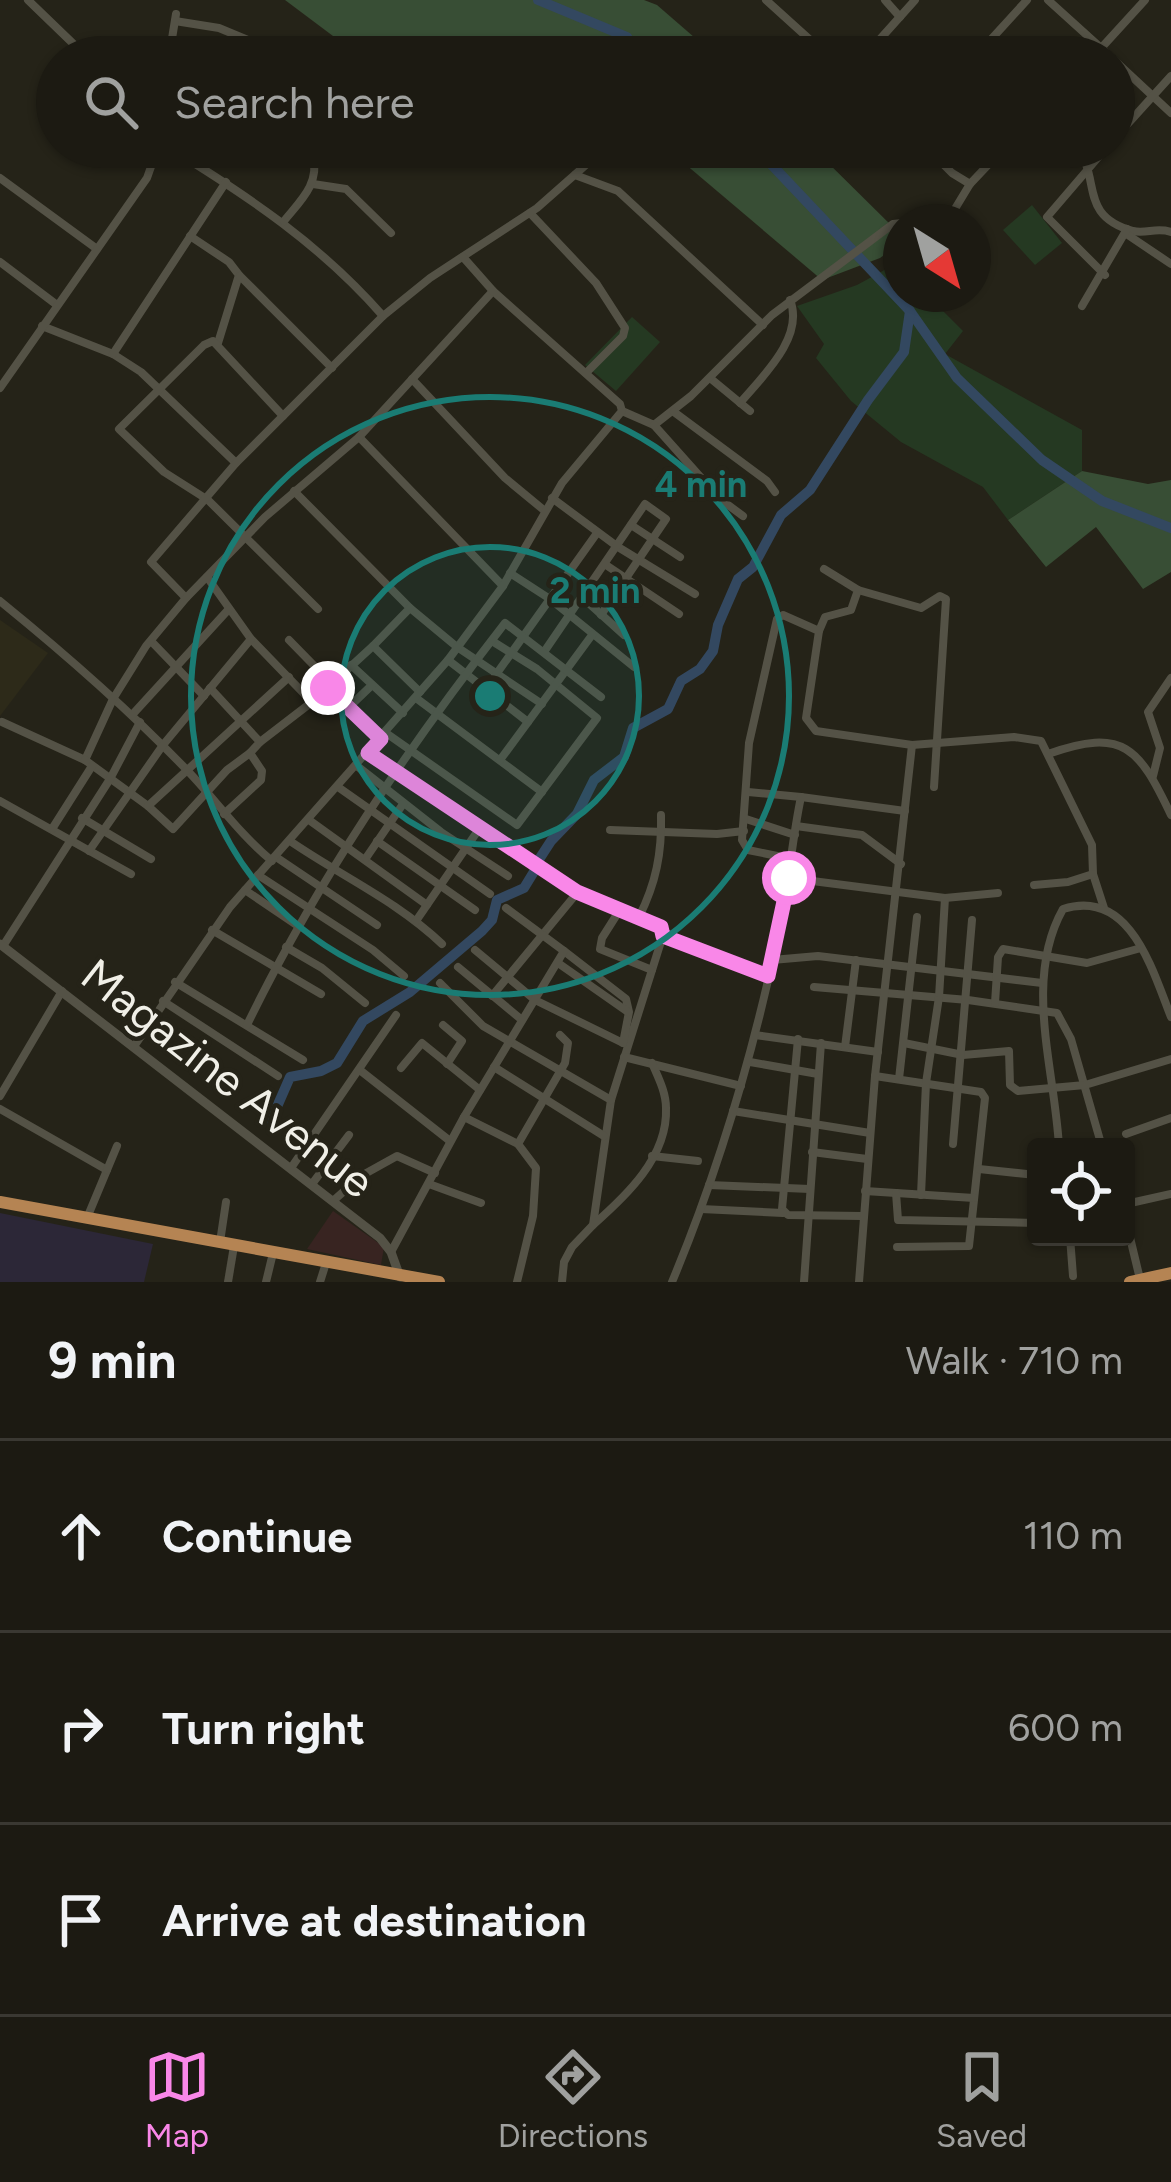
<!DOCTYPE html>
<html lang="en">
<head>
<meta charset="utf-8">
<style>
  body { margin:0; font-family:Figtree,sans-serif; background:#25231b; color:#f1f3f6 }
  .controls { position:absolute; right:36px; bottom:36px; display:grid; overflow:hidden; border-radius:12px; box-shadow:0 3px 9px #0004 }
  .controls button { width:108px; height:108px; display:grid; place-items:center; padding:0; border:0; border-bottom:3px solid #3a3832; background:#1c1a12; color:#f1f3f6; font:60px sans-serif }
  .compass { position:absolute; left:883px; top:204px; width:108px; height:108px; border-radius:50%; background:#1c1a12; box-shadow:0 3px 9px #0004; rotate:143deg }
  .stop { position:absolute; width:36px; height:36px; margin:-27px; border:9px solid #f987e8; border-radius:50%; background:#fff }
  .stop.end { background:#f987e8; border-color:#fff; box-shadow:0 3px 12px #0008 }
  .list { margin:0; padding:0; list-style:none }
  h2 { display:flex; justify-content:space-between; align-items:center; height:156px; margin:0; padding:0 48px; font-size:51px }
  h2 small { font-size:39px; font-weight:400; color:#a0a19f }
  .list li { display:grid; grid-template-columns:78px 1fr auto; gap:36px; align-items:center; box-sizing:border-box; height:192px; padding:0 48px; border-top:3px solid #3a3832 }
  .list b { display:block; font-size:45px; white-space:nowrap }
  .list em { font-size:39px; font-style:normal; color:#a0a19f }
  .icon { flex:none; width:66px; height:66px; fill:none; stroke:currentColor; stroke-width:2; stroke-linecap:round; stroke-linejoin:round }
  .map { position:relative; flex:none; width:1171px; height:1282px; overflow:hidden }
  .search { position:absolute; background:#1c1a12; box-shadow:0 3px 9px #0004; left:36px; right:36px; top:36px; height:132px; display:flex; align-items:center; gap:30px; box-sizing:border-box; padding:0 42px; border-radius:66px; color:#a0a19f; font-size:45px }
  .sheet { height:732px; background:#1c1a12 }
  nav { display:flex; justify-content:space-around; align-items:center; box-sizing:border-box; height:168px; border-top:3px solid #3a3832; background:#1c1a12; font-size:33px; color:#a0a19f }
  nav a { display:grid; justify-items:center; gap:6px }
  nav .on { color:#f987e8 }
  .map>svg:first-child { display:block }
  .commercial { fill:#382421 }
  .built { fill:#2d2a19 }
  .medical { fill:#2c2737 }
  .green { fill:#253922 }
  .forest { fill:#384e35 }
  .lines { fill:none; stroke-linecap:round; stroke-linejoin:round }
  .river { stroke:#334860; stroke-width:10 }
  .minor { stroke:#545246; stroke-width:8 }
  .tertiary { stroke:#545246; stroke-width:9 }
  .primary { stroke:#b58453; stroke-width:12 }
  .route { stroke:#f987e8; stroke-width:15 }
  .ring { fill:none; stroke:#1a7c74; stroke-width:6 }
  .labels { text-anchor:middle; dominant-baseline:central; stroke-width:9; stroke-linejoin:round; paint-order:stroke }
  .street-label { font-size:45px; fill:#f0efe7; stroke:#252318 }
  .centre { fill:#1a7c74; stroke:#252318; stroke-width:6 }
  .ring-label { font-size:36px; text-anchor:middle; font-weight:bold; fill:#1a7c74; stroke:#252318; stroke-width:9; stroke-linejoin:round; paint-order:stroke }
</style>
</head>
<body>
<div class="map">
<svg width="1171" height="1282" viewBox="0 0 1171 1282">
  <rect width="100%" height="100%" fill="#252318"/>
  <polygon class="commercial" points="333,1211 384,1247 381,1265 307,1249"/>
  <polygon class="built" points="0,620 48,653 0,716"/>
  <polygon class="medical" points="0,1213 153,1244 144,1282 0,1282"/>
  <g class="green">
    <polygon points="1032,205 1062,243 1035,265 1003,230"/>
    <polygon points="901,261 901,294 942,294 938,306 963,331 945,354 1082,430 1082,471 1008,520 983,487 901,442 851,401 816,358 824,344 797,306 857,285"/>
    <polygon points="632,317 660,342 616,391 585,365"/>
  </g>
  <g class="forest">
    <polygon points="285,0 644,0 657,5 717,57 361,57"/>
    <polygon points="665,147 812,147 901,235 901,243 880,258 822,280"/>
    <polygon points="1082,471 1148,484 1171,480 1171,572 1143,589 1096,527 1046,567 1008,520"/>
  </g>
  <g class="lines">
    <g class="river">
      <polyline points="538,0 627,37 639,57"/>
      <polyline points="744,147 770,163 910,311 957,378 1042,460 1102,501 1171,528"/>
      <polyline points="538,861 551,841 577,814 594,780 624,757 633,728 668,709 681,681 700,669 713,651 718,625 738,579 753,567 781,515 810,490 868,400 904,352 910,311"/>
      <polyline points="262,1122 276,1109 290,1077 321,1071 337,1063 363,1021 410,992 482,931 492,920 497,900 524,888 535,870"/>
    </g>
    <g class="minor">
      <polyline points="28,0 87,57"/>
      <polyline points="766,0 829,57"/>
      <polyline points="885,0 900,17"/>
      <polyline points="1048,0 1111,57"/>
      <polyline points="175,21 219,28 289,57"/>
      <polyline points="169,57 176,14"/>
      <polyline points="864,57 915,0"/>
      <polyline points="975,57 1027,0"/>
      <polyline points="1093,57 1145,0"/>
      <polyline points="1114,60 1171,113"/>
      <polyline points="1114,139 1171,76"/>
      <path d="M 168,147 C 248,196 321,245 383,316"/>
      <polyline points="926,147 952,173 970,184 1005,147"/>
      <path d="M 1075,147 C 1103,176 1076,215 1133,231 C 1146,234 1157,227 1171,232"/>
      <polyline points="575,175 618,191 763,325"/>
      <polyline points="0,178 97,249"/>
      <polyline points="313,184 346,189 391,233"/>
      <polyline points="530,213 596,283 625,328 623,336 586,373"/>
      <path d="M 284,221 C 300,201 320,184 313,156 L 301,147"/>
      <polyline points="947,222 970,184"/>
      <polyline points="1125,233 1171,264"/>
      <polyline points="190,236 229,262 239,275 218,343"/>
      <polyline points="0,262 57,305"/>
      <polyline points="1105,275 1047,217 1107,147"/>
      <polyline points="240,276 332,368"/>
      <polyline points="1082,306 1127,229"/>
      <polyline points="42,326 113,354 141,372 236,463"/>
      <polyline points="113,354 226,182"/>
      <polyline points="710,378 750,411"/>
      <polyline points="412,379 505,478 545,511"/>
      <polyline points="0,388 147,178 158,147"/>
      <path d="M 740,403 C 762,377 805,337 790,300"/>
      <polyline points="622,411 654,425 691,396 772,315 893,224 911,222"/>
      <polyline points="674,412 767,481 775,492"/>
      <polyline points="283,416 213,341 204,345 119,429 164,472 208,500 318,609"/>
      <polyline points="654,425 720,499 743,516"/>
      <polyline points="359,437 503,586"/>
      <polyline points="294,491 410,608 373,646"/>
      <polyline points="552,498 618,547 695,594"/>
      <polyline points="631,525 680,557"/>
      <polyline points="606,565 679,614"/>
      <polyline points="510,573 550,599 634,667"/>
      <polyline points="207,577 251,639 312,702 373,646 420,692"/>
      <polyline points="858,590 921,608 940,596 946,599 934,787"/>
      <polyline points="186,598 151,562 236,463 383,316 430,278 537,208 596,156"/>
      <polyline points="583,598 624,635"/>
      <path d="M 0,601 C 64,653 125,706 182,765 C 213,796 237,832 272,861"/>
      <polyline points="410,608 457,647 542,704"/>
      <polyline points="819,631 825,617 851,610 858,590 824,569"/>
      <polyline points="289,640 332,684"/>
      <polyline points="151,641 204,696"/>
      <polyline points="544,652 645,504 666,519 601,615"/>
      <polyline points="448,660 528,722"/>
      <polyline points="351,665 403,713"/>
      <polyline points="210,688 260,742 250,753 262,771 261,780 224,814"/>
      <polyline points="328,688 381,739"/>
      <polyline points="485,690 597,533"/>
      <polyline points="416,698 542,792"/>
      <polyline points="348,708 372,685"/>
      <polyline points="132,715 228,610"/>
      <polyline points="2,722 85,760 113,699 146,646 186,598 265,517 359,437 493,291"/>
      <polyline points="386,733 517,825 597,718 537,669 492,641"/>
      <polyline points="260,742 312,702"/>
      <polyline points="368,753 577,893 611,904 664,932 611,1100 593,1225 572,1247 564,1262 562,1282"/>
      <path d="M 1048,754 C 1124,727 1139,748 1171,815"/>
      <polyline points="85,760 148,806 173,829 227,770 250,753"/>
      <polyline points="500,760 592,635"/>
      <polyline points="357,766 441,832 508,876"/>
      <polyline points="1153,776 1160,748 1148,712 1171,678"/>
      <polyline points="338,787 490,894"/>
      <polyline points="748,792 801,797"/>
      <polyline points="0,801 131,874"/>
      <polyline points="148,806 289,677"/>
      <polyline points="82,818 151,859"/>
      <polyline points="746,819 795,835"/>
      <polyline points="309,820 427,905"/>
      <polyline points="796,826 862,835 901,864"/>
      <polyline points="52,829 92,766"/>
      <polyline points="610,830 717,834 744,831"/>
      <path d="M 290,841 C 341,876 397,901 442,944"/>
      <polyline points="377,841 475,910"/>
      <polyline points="89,851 163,745 251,639"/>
      <polyline points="276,857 377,925"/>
      <polyline points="366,858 403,804"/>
      <polyline points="792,859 748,850 742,840 749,743 777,619 783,615 819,631 806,718 816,731 912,745 1014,737 1041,741 1092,845 1093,874 1104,908"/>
      <polyline points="258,875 373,950 404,976"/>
      <polyline points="789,878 945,898 998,893"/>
      <polyline points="1034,885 1068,882 1093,874"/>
      <polyline points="245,890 298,926"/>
      <polyline points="621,908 602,938 600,949 652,970"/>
      <path d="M 639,917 C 656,883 662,853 661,815"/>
      <polyline points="416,921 479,829"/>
      <polyline points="212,930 321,994"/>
      <polyline points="663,936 768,976"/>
      <polyline points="3,946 110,779 140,722"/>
      <polyline points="286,947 322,968 365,1003"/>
      <polyline points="475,950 535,1000 623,1043"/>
      <polyline points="564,951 626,999 629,1012 623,1043"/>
      <polyline points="772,960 818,956 1042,983"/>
      <polyline points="558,963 628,1012"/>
      <polyline points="458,967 522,1020"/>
      <polyline points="175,982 303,1060"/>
      <polyline points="440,983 483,1026 611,1100"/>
      <polyline points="814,987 968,1000 1057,1013 1071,1039 1102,1147"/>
      <polyline points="492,996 577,893"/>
      <polyline points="163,1001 278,1076"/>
      <polyline points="995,1003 998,957 1003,949 1087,963 1141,948"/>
      <path d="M 247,1025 C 317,881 407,749 505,623 L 601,697"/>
      <polyline points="443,1025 462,1041 447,1064"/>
      <polyline points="755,1035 878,1052"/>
      <polyline points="798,1039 782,1209 788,1215 862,1216"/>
      <polyline points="904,1043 963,1055 1009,1051 1010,1085 1018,1091 1085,1085 1171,1059"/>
      <polyline points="135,1045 230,907 448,660 503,586 562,483 622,411 620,404 493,291 463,257"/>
      <polyline points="845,1047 856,960"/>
      <polyline points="624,1057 741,1086"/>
      <polyline points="750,1062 818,1074"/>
      <polyline points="494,1067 604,1136"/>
      <polyline points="401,1068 422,1043 480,1090"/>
      <polyline points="361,1071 450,1141"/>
      <polyline points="875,1076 981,1092 985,1098 969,1246 897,1247"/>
      <polyline points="899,1079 917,917"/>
      <polyline points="0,1096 62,991"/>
      <polyline points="0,1109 107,1170 87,1218"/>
      <polyline points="733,1111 870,1133"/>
      <polyline points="464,1117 518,1144 536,1168 533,1216 517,1282"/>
      <polyline points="1126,1134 1171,1118"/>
      <polyline points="518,1144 565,1063 568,1043 560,1035"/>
      <polyline points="953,1144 972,920"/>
      <path d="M 1059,1147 C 1055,1070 1023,980 1063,909 C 1130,888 1152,969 1171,1017"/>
      <polyline points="812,1152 867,1159"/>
      <polyline points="652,1156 698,1161"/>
      <polyline points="291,1168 396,1015"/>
      <polyline points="979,1169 1036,1175"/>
      <polyline points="107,1170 117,1146"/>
      <polyline points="312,1184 349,1135"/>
      <polyline points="429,1184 481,1203"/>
      <polyline points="709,1185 810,1189"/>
      <polyline points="865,1191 974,1198"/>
      <polyline points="896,1193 898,1220 1036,1223"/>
      <polyline points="921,1195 926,1083 939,997 945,898"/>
      <polyline points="333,1201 361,1176 397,1156 435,1173"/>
      <polyline points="1126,1204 1171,1194"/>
      <polyline points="701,1209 783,1213"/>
      <polyline points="1126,1221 1140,1279"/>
      <path d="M 593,1225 C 626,1196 668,1157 666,1108 C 666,1092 658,1077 652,1063"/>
      <polyline points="1070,1237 1073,1276"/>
      <polyline points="220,1242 226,1202"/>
      <polyline points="391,1252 464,1117 564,951 506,908"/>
      <polyline points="228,1282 234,1246"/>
      <polyline points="266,1282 273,1253"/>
      <polyline points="320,1282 326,1263"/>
      <path d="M 672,1282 C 720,1167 755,1047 780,926 C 789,883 792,839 801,797 L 905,811"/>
      <polyline points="804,1282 821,1043"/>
      <polyline points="859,1282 875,1076 912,745"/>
    </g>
    <polyline class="tertiary" points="0,944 380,1238 391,1252 400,1277"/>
    <g class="primary">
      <polyline points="0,1202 439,1282"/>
      <polyline points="1130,1282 1171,1273"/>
    </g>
  </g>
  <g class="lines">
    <polyline class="route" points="328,688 381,739 368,753 577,892 661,927 663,936 768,976 789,878"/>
  </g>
  <circle cx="490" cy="696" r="149" fill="#1a7c74" fill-opacity=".12"/>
  <g class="ring">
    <circle cx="490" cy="696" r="149"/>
    <circle cx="490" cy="696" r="299"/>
  </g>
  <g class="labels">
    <g class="street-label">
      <text transform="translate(228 1078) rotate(38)">Magazine Avenue</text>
    </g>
  </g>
  <circle cx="490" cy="696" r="18" class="centre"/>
  <g class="ring-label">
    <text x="701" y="497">4 min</text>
    <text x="595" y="603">2 min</text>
  </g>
</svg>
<div class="controls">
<button><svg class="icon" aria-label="locate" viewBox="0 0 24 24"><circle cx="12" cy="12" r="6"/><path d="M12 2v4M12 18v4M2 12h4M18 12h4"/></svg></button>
</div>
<svg class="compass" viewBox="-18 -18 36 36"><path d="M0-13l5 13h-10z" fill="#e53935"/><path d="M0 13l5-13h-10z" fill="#a0a19f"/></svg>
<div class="stop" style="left:789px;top:878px"></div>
<div class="stop end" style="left:328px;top:688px"></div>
<div class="search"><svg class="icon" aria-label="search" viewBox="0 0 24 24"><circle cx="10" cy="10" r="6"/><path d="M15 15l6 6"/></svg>Search here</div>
</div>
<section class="sheet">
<h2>9 min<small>Walk · 710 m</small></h2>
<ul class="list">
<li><svg class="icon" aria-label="ahead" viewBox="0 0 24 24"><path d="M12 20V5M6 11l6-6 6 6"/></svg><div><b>Continue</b></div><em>110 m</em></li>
<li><svg class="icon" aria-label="right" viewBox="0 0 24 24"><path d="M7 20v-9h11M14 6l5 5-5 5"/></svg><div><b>Turn right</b></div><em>600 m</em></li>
<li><svg class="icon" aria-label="arrive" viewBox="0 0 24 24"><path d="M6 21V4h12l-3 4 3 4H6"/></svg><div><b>Arrive at destination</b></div></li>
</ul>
</section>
<nav>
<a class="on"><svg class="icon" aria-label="map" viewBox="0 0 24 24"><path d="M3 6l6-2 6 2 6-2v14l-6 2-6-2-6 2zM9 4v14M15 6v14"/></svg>Map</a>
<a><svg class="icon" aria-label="directions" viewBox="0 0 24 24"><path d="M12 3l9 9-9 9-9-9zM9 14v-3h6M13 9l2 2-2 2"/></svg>Directions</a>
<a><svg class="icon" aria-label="saved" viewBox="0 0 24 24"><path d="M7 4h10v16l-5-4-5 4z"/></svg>Saved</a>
</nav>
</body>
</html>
